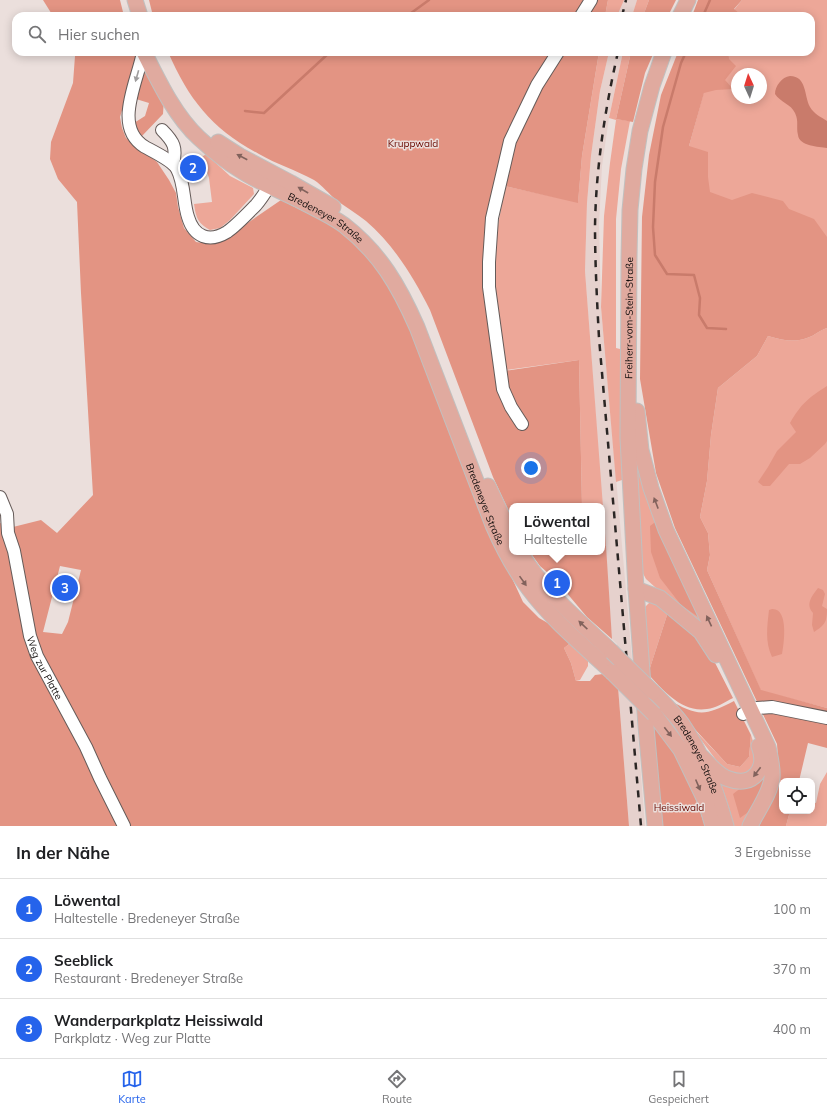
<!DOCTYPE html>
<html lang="de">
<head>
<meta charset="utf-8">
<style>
  body { margin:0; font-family:Mulish,sans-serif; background:#f2f2f2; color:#202124 }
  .controls { position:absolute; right:12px; bottom:12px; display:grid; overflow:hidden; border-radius:8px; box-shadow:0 2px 10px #0003 }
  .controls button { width:36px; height:36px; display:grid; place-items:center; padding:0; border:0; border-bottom:1px solid #e0e0e0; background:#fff; color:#202124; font:20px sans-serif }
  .compass { position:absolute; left:731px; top:68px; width:36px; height:36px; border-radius:50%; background:#fff; box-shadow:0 2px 10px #0003; rotate:356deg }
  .you { position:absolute; left:531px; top:468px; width:14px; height:14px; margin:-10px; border:3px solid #fff; border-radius:50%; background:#1a73e8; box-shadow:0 0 0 6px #1a73e833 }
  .badge { display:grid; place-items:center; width:26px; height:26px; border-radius:50%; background:#2563eb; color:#fff; font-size:13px; font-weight:700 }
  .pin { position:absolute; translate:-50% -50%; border:2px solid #fff; box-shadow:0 1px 4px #0006 }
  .popup { position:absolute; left:509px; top:503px; width:96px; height:52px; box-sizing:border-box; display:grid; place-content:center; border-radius:8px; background:#fff; filter:drop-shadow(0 1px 3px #0005); font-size:13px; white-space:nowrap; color:#757577 }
  .popup b { font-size:15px; color:#202124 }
  .popup::after { content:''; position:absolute; left:50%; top:100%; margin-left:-8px; border:8px solid transparent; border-top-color:#fff }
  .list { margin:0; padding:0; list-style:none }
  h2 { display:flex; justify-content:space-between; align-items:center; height:52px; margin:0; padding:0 16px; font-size:17px }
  h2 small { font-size:13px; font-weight:400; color:#757577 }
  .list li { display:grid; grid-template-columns:26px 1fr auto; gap:12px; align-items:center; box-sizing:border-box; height:60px; padding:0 16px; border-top:1px solid #e0e0e0 }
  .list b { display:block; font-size:15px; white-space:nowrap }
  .list p { margin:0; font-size:13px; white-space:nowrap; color:#757577 }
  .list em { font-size:13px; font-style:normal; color:#757577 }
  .icon { flex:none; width:22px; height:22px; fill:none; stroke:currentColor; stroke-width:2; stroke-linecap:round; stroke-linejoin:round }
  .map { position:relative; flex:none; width:827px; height:826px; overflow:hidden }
  .search { position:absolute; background:#fff; box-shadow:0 2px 10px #0003; left:12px; right:12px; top:12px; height:44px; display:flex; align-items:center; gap:10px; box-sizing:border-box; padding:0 14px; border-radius:12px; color:#757577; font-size:15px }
  .sheet { height:232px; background:#fff }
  nav { display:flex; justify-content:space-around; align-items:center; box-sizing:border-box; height:56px; border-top:1px solid #e0e0e0; background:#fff; font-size:11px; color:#757577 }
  nav a { display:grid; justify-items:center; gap:2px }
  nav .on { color:#2563eb }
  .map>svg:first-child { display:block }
  .built { fill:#e6d1cd }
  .green { fill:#eda798; fill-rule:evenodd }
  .forest { fill:#e39483; fill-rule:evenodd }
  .water { fill:#c97b6b }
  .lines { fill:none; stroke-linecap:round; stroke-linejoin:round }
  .stream { stroke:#c97b6b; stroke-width:2.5 }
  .minor-casing { stroke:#655b59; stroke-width:14 }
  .major-casing { stroke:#c1c0bf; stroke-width:17 }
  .minor { stroke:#fff; stroke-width:12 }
  .major { stroke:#e0aa9f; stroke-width:15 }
  .rail { stroke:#2b2624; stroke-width:2.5; stroke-dasharray:7 7; stroke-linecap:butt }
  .major-bridge-casing { stroke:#c1c0bf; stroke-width:17; stroke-linecap:butt }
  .major-bridge { stroke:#e0aa9f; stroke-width:15 }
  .oneway { fill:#9f9d9d }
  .oneway2 { fill:#82625c }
  .labels { text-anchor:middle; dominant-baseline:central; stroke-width:3; stroke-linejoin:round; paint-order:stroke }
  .park-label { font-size:10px; fill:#6a0900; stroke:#ebdfdc }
  .street-label { font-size:10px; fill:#0f0b0a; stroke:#ebdfdc }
</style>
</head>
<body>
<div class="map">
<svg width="827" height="826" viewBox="0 0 827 826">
  <rect width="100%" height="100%" fill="#ebdfdc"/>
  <g class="built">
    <polygon points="622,0 637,0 632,16 617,16"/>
    <polygon points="609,52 623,52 609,118 602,166 599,224 601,307 632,659 645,826 629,826 618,687 617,644 612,639 585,271 587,203 591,156 600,91"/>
  </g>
  <g class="green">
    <polygon points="608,0 624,0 617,16 605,16"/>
    <polygon points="637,0 649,0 643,16 632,16"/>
    <path d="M 742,0 L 827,0 L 827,277 L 699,231 L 689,146 L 715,52 L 811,52 L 811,16 L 729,16 ZM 737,74 L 761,74 L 761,98 L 737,98 Z"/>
    <polygon points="599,52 609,52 600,91 591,156 587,203 585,271 606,546 602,546 602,506 582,506 579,360 506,370 494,286 493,262 498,226 505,186 578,202 582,156"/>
    <polygon points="623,52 631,52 616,119 630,121 621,169 616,219 616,348 620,349 622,480 616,482 601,307 604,216 610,163 616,120 609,118"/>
    <path d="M 206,154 L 230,176 L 253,188 L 254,194 L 230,220 L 220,228 L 210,230 C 198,223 196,218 194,204 L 212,202 L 209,178 L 202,157 Z"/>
    <path d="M 827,328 L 827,708 L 761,691 L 707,570 L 710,555 L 708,533 L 700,517 L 707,481 L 711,435 L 718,388 L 757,356 L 768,336 C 782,340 793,343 807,338 C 814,336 820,330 827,328 Z"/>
    <polygon points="634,432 704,621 703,630 646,579 640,568"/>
    <polygon points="656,601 668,612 648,674 645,607 650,602"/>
    <polygon points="573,641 588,658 588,666 580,680 576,681 571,663 564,648"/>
    <polygon points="690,725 727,764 740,767 749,757 751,735 756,750 753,769 742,775 730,773 722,768"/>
    <polygon points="712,769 738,785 758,805 748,826 731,826"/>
    <polygon points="827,772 827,823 826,826 786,826 790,811 812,811 812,802 816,803 820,784"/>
  </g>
  <g class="forest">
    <polygon points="43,0 120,0 124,16 53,16"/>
    <polygon points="149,0 608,0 605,16 153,16"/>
    <polygon points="649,0 676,0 668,16 643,16"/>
    <polygon points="698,0 742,0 734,9 740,14 739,16 692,16"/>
    <path d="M 73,52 L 136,52 L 136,64 L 120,117 L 122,128 L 126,138 L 157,162 L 169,180 L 176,193 L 178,207 L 184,228 L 196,242 L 209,244 L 233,233 L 281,200 L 341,230 L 365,249 L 401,299 L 492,535 L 523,602 L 539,618 L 553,626 L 573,641 L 564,648 L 571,663 L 576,681 L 590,681 L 595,675 L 603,674 L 618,687 L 629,826 L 0,826 L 0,523 L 13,527 L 41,520 L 57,533 L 93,495 L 81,293 L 77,202 L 58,179 L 50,159 L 51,142 L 73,83 L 75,56 ZM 60,566 L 81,570 L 68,622 L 62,634 L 43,632 Z"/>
    <path d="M 168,52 L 599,52 L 582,156 L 578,203 L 505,186 L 487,220 L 497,372 L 579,360 L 582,506 L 512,506 L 512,518 L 493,477 L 430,310 C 414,278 394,245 366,221 C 357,214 346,207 336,200 C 329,194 322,185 314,180 C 296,170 276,164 259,154 C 212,129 189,100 168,52 Z"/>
    <polygon points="631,52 654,52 645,73 633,122 616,119"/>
    <path d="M 678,52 L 728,52 L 729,59 L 736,66 L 725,80 L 733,89 L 716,90 L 704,93 L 689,146 L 708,152 L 708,177 L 710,192 L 732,200 L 752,193 L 783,201 L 789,209 L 814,219 L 827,237 L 827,328 C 820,330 814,336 807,338 C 793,343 782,340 768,336 L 757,356 L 718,388 L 711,435 L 707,481 L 700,517 L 708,533 L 710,555 L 707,570 L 761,690 L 827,708 L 827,748 L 808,743 L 799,781 L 782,781 L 782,811 L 790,811 L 786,826 L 759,826 L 775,794 L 779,772 L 777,744 L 675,528 L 656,473 L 640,379 L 642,217 L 649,155 L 661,95 Z"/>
    <polygon points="145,66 164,98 163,114 142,136 135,129 134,123 145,116 149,103 136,99"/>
    <path d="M 827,386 L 827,441 L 825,444 L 810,458 L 800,464 L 789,464 L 770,486 L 763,486 L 758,482 L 768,467 L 777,451 L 796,432 L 790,423 C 801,404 808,398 827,386 Z"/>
    <polygon points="658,520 704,621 681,605 660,578 651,552 650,526"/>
    <polygon points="602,546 606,546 612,639 587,617 555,579 540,566 530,552 602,552"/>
    <path d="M 818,588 L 823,590 L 825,594 L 822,606 L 827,609 C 827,622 825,625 814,632 L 812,625 L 813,613 C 805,604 812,596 818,588 Z"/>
    <path d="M 772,609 C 789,608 784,644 782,654 L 772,657 C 765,642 767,627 769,610 Z"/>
    <path d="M 668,612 L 690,631 L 710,653 L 733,698 C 725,702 716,708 707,709 C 682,713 663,690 648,674 Z"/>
    <path d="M 667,699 C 698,716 703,717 734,701 L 751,735 L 749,757 L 740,767 L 727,764 Z"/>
    <polygon points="653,724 673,746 694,794 705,826 662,826"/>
    <polygon points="769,766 758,805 740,818 733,794"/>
  </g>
  <path class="water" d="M 790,76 C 807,76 804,96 810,107 C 814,114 821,117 827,121 L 827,148 C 819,147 799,146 798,135 C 796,127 799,121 795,113 C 791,104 780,102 775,94 C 775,86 782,77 790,76 Z"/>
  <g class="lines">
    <g class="stream">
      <polyline points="407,16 429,0"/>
      <polyline points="703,16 710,0"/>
      <polyline points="686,52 681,63 663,127 655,182 653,227 655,255 667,274 694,275 700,298 699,315 707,328 726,329"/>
      <polyline points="245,111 264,113 330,52"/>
    </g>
    <defs>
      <g id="minor">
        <polyline points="581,16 591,0"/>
        <path d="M 143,52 C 138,81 112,127 145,147 C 154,152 173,161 177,169 C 185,184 183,202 188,217 C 194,237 209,243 227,232 C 236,226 249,212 256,205 C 263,197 268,188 273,180"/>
        <path d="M 162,130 C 174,142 177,148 173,164"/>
        <polyline points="522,424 511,407 503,389 489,287 489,262 492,218 510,141 537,85 558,52"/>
        <path id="s1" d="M 0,497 L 7,514 L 8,533 L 14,551 L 30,636 L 37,656 L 86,747 L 100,778 L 124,826"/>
        <polyline points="743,714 757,708 772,707 827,718"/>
      </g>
      <g id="major">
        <polyline points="135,0 140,16"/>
        <polyline points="680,16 688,0"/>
        <path id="s2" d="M 144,52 C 159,82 175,116 199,138 C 212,150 225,161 240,170 C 258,182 279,190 299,200 C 314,208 330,215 344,225 C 380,253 399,286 417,327 L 493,525 C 503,548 514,569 529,589 C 552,620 584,646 612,672"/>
        <polyline points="218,142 240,156 291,183 333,207"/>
        <path d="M 637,411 L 641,450 L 651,488 L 666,530 L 768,747 C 770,757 773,767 772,778 C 770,794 757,811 750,826"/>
        <polyline points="488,486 512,537"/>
        <path d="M 520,552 C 543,591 579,621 612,652"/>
        <polyline points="636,589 660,598 701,632 716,655"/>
        <path id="s3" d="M 653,692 C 663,702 674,713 682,724 C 703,755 716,790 726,826"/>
        <polyline points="654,714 681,750 706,802 713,826"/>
        <path d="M 702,757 C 710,765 718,776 729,779 C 753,788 768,768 759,746"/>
        <path id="s4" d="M 655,826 L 646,727 L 636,589 L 628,438 L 629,258 L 630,210 L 634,169 L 640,131 L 652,86 L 664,52"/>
      </g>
    </defs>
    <use href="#minor" class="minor-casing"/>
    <use href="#major" class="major-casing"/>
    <use href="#minor" class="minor"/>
    <use href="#major" class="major"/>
    <g class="rail">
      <polyline points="622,16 626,0"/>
      <path d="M 618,52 C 605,109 596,167 595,226 C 595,263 597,301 599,338 L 641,826"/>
    </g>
    <defs>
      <g id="major-bridge">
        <polyline points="612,652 653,692"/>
        <polyline points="612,672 654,714"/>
      </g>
    </defs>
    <use href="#major-bridge" class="major-bridge-casing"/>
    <use href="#major-bridge" class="major-bridge"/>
  </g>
  <defs><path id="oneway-solid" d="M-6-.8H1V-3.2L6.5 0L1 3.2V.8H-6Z"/></defs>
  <use class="oneway" href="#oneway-solid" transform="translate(137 76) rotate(106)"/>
  <g class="oneway2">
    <use href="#oneway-solid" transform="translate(242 157) rotate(-152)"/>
    <use href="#oneway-solid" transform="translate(303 190) rotate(-150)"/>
    <use href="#oneway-solid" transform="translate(656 503) rotate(-111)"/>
    <use href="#oneway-solid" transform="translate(523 581) rotate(55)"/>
    <use href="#oneway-solid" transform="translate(709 621) rotate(-115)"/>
    <use href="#oneway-solid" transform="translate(583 625) rotate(-137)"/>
    <use href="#oneway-solid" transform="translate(668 732) rotate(52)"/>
    <use href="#oneway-solid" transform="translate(757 772) rotate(127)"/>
    <use href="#oneway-solid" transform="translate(698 785) rotate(67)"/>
  </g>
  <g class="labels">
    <g class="park-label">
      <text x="413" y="143">Kruppwald</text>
      <text x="679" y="807">Heissiwald</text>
    </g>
    <g class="street-label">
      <text stroke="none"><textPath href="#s2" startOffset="253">Bredeneyer Straße</textPath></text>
      <text stroke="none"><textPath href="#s4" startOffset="509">Freiherr-vom-Stein-Straße</textPath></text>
      <text stroke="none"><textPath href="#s2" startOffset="589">Bredeneyer Straße</textPath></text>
      <text stroke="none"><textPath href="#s1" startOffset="178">Weg zur Platte</textPath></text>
      <text stroke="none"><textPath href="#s3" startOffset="77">Bredeneyer Straße</textPath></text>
    </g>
  </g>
</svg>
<div class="controls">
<button><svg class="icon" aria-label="locate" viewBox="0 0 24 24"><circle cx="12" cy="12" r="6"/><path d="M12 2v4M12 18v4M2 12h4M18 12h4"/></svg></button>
</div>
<svg class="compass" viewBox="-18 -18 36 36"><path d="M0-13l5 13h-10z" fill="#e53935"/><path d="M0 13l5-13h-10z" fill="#757577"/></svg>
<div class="you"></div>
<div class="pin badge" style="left:557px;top:583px">1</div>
<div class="popup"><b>Löwental</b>Haltestelle</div>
<div class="pin badge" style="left:193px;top:168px">2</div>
<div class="pin badge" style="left:65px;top:588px">3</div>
<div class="search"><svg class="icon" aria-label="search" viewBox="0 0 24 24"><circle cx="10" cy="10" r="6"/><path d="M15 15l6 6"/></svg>Hier suchen</div>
</div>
<section class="sheet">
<h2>In der Nähe<small>3 Ergebnisse</small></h2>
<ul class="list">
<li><span class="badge">1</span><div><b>Löwental</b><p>Haltestelle · Bredeneyer Straße</p></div><em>100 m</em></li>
<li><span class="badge">2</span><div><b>Seeblick</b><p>Restaurant · Bredeneyer Straße</p></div><em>370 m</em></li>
<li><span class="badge">3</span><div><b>Wanderparkplatz Heissiwald</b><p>Parkplatz · Weg zur Platte</p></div><em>400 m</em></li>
</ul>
</section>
<nav>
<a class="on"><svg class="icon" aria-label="map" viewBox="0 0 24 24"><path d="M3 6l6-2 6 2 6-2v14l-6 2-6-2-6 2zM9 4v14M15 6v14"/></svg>Karte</a>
<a><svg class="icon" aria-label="directions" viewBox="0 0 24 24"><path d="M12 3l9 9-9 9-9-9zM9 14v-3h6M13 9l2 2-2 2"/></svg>Route</a>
<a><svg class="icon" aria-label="saved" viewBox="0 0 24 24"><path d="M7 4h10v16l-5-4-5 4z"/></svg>Gespeichert</a>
</nav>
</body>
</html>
